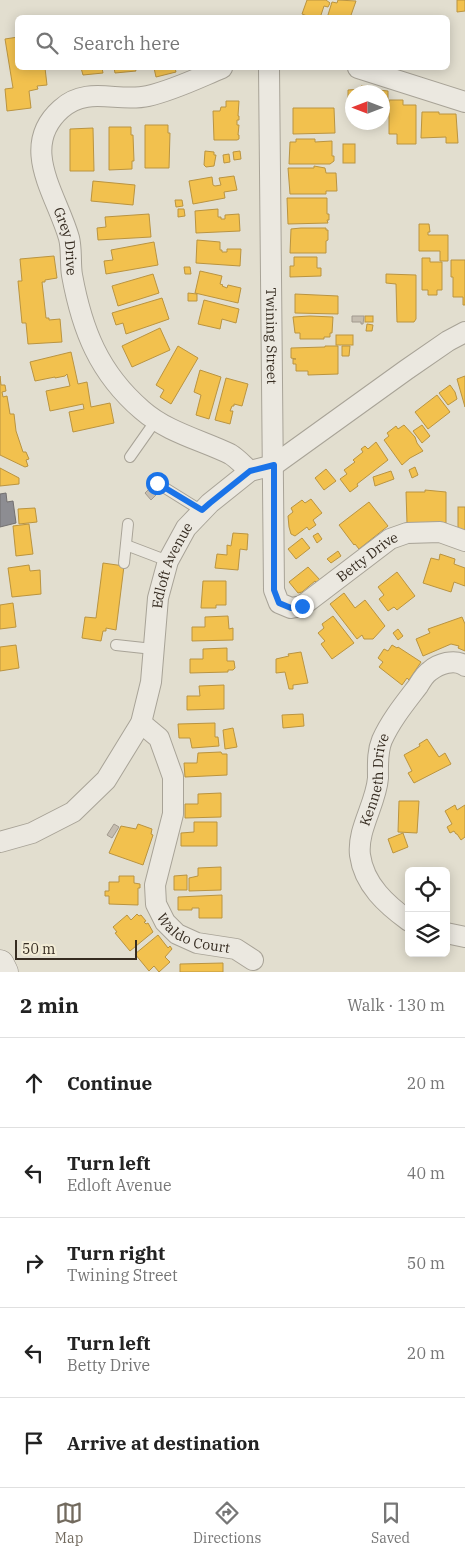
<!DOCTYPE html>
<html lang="en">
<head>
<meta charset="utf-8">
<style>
  body { margin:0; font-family:"IBM Plex Serif",serif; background:#f2f2f2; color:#222 }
  .controls { position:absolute; right:15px; bottom:15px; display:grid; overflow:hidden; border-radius:8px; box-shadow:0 2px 12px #0003 }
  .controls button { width:45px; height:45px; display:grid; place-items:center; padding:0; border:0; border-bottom:1px solid #e0e0e0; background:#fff; color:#222; font:25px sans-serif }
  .compass { position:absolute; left:345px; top:85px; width:45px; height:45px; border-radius:50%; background:#fff; box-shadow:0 2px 12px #0003; rotate:270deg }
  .scale { position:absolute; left:15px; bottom:12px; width:122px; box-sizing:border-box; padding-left:5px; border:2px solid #362c21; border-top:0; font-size:14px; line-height:18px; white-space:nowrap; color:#362c21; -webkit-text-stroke:4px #f2ecd6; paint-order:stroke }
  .stop { position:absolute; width:15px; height:15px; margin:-11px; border:4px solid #1a73e8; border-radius:50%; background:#fff }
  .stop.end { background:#1a73e8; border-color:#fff; box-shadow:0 1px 5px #0008 }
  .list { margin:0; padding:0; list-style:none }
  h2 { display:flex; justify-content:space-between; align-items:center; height:65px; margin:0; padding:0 20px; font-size:21px }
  h2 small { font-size:16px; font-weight:400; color:#767676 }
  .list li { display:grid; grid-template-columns:32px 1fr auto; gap:15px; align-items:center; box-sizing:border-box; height:90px; padding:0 20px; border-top:1px solid #e0e0e0 }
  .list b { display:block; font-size:19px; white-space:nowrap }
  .list p { margin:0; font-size:16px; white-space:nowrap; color:#767676 }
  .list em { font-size:16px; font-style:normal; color:#767676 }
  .icon { flex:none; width:28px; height:28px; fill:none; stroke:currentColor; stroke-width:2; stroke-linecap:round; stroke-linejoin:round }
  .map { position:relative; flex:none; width:465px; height:972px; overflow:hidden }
  .search { position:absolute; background:#fff; box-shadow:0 2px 12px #0003; left:15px; right:15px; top:15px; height:55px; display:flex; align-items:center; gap:12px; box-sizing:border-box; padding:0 18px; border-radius:8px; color:#767676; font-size:19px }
  .sheet { height:515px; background:#fff }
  nav { display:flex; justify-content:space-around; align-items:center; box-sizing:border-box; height:70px; border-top:1px solid #e0e0e0; background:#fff; font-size:14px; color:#767676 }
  nav a { display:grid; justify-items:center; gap:2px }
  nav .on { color:#726a5e }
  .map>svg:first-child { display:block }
  .homes { fill:#f2c14e; stroke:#ba9440 }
  .industry { fill:#8d8d92; stroke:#737070 }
  .building { fill:#c5bdb0; stroke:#a29a8f }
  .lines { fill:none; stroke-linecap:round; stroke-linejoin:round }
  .lane-casing { stroke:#a8a397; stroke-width:12 }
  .street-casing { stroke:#a8a397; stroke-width:22 }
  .secondary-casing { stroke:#979288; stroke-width:29 }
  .lane { stroke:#ebe8e0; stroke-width:10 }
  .street { stroke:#ebe8e0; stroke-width:20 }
  .secondary { stroke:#ebe8e0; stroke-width:28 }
  .route { stroke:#1a73e8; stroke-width:6 }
  .labels { text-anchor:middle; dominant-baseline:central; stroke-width:5; stroke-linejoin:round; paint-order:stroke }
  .street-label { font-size:14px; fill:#362c21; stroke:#f2ecd6 }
</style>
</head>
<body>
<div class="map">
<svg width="465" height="972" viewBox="0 0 465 972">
  <rect width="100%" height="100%" fill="#e2decf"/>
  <g class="homes">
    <polygon points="307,0 326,0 330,3 328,7 324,6 320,18 306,18 307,16 302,14"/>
    <polygon points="338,0 356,1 350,18 327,18 332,2 337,3"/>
    <polygon points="457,0 465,0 465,11 457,12"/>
    <polygon points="18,37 18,68 45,68 47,85 37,86 38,89 29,91 31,108 7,111 5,89 13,88 5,39"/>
    <polygon points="81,68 102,68 103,73 83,75"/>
    <polygon points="114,68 135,68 136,71 115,73"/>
    <polygon points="154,68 175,68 176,72 156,77"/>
    <polygon points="361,86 369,86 369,89 388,91 388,105 382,105 382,92 352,92 352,105 348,105 348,90 361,89"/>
    <polygon points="389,100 403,100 403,105 416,105 416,144 397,144 397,134 389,134"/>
    <polygon points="226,101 239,101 238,116 239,116 239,120 237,120 237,125 239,125 238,135 239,135 239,139 237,140 214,140 213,111 220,111 221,107 226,107"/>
    <polygon points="293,108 334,108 335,133 293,134"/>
    <polygon points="422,112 439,112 439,114 456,114 458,143 446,143 446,137 421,138"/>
    <polygon points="145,125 168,125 168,133 170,133 169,168 145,168"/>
    <polygon points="109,127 131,127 131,135 133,135 134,161 132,161 132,169 109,170"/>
    <polygon points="93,128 94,171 70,171 70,129"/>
    <polygon points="296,139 315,139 315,142 332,141 332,156 334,156 334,161 330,164 289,164 290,142 296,142"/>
    <rect x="343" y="144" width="12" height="19"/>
    <polygon points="205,151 214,152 214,155 216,155 214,166 206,167 204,165"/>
    <polygon points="240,151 241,159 234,160 233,152"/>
    <polygon points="229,154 230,162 224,163 223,155"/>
    <polygon points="314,166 325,168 326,173 336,173 337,191 326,191 326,194 290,194 288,168 314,168"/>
    <polygon points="234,176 237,190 224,192 225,198 193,204 189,181 212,177 213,185 215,186 221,185 219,178"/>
    <polygon points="93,181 135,185 133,205 91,201"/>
    <polygon points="287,198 327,198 327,214 329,214 329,220 327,220 328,223 288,224"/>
    <polygon points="175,200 182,200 183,206 176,207"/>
    <polygon points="178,209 184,209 185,216 178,217"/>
    <polygon points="218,209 218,217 221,217 221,219 225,219 225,215 239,214 240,231 196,233 195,211"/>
    <polygon points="149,214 151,237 98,240 97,228 106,227 105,217"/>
    <polygon points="419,224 429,224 430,232 428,232 428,235 448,235 448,261 440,261 440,251 419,251"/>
    <polygon points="301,228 326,228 326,230 328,230 328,240 326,241 326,253 290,253 291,229"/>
    <polygon points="197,240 220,242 220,250 222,250 222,252 227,252 227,249 241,249 240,266 196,263"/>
    <polygon points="154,242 158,265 106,274 104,261 113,260 111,250"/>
    <polygon points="54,256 57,278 45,280 45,282 42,282 46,318 49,318 49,320 60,319 62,342 28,344 26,323 22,323 18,281 22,281 20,259"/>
    <polygon points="294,257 317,257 317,268 321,268 321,276 290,277 290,266 294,266"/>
    <polygon points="422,258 430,258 430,262 442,262 442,290 437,290 437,295 428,295 428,290 422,290"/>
    <polygon points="451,260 465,260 465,305 463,305 463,297 453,297 453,277 451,277"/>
    <polygon points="184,267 190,267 191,274 185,274"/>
    <polygon points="200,271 222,276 220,284 223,285 222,286 227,288 228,285 241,288 238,303 195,293"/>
    <polygon points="153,274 159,293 118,306 112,286"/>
    <polygon points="386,274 416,275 416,319 414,322 397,322 396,284 386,283"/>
    <polygon points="188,293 197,294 197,301 188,301"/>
    <polygon points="295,294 338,296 338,314 295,313"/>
    <polygon points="162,298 169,319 126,334 123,323 116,325 112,313"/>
    <polygon points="204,300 239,309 236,323 222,319 220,329 198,324"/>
    <polygon points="310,316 333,317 332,333 330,333 330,337 324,337 324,339 300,339 300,333 295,333 293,317"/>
    <rect x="365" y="316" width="8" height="6"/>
    <polygon points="367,324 373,325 372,331 366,331"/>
    <polygon points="160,328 170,350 132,367 122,346"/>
    <rect x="336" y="335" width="17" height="10"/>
    <polygon points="178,346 198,358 171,404 160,397 164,390 156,385"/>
    <polygon points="325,346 338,346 338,374 308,375 308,371 296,371 296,364 293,364 293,359 296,359 291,358 291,348 325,347"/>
    <polygon points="342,346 350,346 349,356 342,356"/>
    <polygon points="71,352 78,384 87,382 91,407 110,403 114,423 73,432 69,412 84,409 83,404 50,411 46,391 70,386 67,374 65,376 55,378 55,377 35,381 30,362"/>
    <polygon points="200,370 221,377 209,419 196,415 201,395 194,392"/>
    <polygon points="0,376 1,385 5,385 6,391 2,392 3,397 7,396 10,414 14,414 16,431 23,452 26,452 29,459 26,460 28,466 25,467 0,455"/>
    <polygon points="465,376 465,407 457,379"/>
    <polygon points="226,378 248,384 242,406 234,404 234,406 232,406 230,411 233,411 230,424 215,420"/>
    <polygon points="450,385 455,392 457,399 448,405 439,393"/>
    <polygon points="437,395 450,412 428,429 415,412"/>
    <polygon points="404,425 415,437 417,443 423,451 410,458 402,465 384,440 389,436 387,433 396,426 398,429"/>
    <polygon points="422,425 430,436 422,443 413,431"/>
    <polygon points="376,442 388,460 357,484 358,486 350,492 340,479 347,474 344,470 355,462 353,460 363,452 361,449 365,446 368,449"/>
    <polygon points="415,467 418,475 412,478 409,470"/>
    <polygon points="0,468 19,478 19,484 0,486"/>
    <polygon points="326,469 336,481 324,490 315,478"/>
    <polygon points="391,471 394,479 375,486 373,477"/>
    <polygon points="425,490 446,492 446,523 407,523 406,492 425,492"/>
    <polygon points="311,499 322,513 313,520 316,525 309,530 307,527 295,536 291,534 289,527 288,516 293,512 291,508 302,500 305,503"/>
    <polygon points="369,502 388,526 359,549 355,544 354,545 339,525"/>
    <rect x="458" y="507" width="7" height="23"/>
    <polygon points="35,508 37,522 19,524 18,509"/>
    <polygon points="29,524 33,554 16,556 13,526"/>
    <polygon points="233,533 248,534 247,550 240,549 238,570 215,568 217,554 227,555 227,545 231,546"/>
    <polygon points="318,533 322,539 317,543 313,536"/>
    <polygon points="302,538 310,548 296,559 288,549"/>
    <polygon points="338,551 341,556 331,563 327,559"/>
    <polygon points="440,554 455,559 454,564 465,568 465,586 454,582 451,592 423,583 431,558 439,560"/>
    <polygon points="103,563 124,566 116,630 106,628 106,631 103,631 101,641 82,638 85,617 96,618"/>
    <polygon points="29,565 30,571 40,570 41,594 12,597 8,568"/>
    <polygon points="308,567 320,580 317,583 315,581 302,592 298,593 289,582"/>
    <polygon points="397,572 415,596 397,610 394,607 388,611 379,599 384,595 378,587"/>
    <polygon points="203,581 226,581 226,605 216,605 216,608 201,608"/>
    <polygon points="344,593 355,608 365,600 385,626 373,639 364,639 362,635 357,639 330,604"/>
    <polygon points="13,603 16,627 0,629 0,605"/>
    <polygon points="228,616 229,629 233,628 233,640 192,641 192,627 205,627 205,617"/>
    <polygon points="333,616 354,643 332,659 321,644 325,641 318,633 324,628 322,624"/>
    <polygon points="462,617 465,624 465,651 458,648 459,646 451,644 423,656 416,639 430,633 428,629"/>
    <polygon points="398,629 403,636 398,640 393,633"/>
    <polygon points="16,645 19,668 0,671 0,647"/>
    <polygon points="392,645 397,648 398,647 421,662 409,680 407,678 402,685 379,667 383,662 378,658 384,649 388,651"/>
    <polygon points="227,648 227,661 234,661 235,668 233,670 228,670 228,672 190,673 190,659 203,659 203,649"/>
    <polygon points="301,652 308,683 293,685 293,689 289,689 285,672 276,673 276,659 289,656 288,654"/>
    <polygon points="224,685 224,709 187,710 187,696 200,696 199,686"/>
    <polygon points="303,714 304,726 283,728 282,715"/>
    <polygon points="215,723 215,737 218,737 219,746 192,748 190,738 179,738 178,724"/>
    <polygon points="233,728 237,747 225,749 223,730"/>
    <polygon points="427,739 439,757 445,753 451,764 414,783 408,773 412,771 404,755 420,746 419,744"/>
    <polygon points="221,752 222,754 227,754 227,775 185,777 184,763 197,763 198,753"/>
    <polygon points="221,793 221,817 185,818 185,804 198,804 198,794"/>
    <polygon points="399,801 419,801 417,833 398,832"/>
    <polygon points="455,805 457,810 465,805 465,837 461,840 457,834 456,834 454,831 450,833 447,827 452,824 445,811"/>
    <polygon points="194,822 217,822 217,846 181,846 181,833 194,832"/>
    <polygon points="138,824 152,829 151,834 153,835 143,865 109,853 121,826 136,829"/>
    <polygon points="403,833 408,847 393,853 388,839"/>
    <polygon points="221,867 221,890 189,891 189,878 198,876 198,868"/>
    <polygon points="187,875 187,890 174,890 174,876"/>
    <polygon points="119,876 134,876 134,883 140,884 140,888 138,888 138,905 109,904 109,896 105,896 105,891 109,891 109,882 119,882"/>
    <polygon points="222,895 222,918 199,918 199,908 192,908 192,910 178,910 178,897"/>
    <polygon points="137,914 139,916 141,915 146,921 144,922 146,924 148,923 153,932 130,951 115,933 117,932 113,927 127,915 131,920"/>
    <polygon points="158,935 168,948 170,946 172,949 165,957 170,962 159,972 154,966 149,971 135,954"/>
    <polygon points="223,963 223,972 180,972 180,964"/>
  </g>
  <polygon class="industry" points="6,493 7,502 13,501 16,523 0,527 0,494"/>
  <g class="building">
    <polygon points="352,316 364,316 363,324 361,324 361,322 352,322"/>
    <polygon points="150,488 156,495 151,500 145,493"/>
    <polygon points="114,824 119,827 112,838 107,835"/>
  </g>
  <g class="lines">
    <defs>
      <g id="lane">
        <polyline points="130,457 156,420"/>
        <polyline points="157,483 202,511"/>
        <polyline points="126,545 168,561"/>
        <polyline points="124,563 128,524"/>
        <polyline points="116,645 153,649"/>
      </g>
      <g id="street">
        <path id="s1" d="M 222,68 C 198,78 174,90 148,96 C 118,103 87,85 61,109 C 18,147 57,195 69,238 C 72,250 70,263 72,275 C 82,330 99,373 142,410 C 167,432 201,440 230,454 C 237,458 244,466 250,471"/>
        <path id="s2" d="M 269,68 L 274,590 L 279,603 L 291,608 L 302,606 L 390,539 L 407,533 L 440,532 L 465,541"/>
        <polyline points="358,68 465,102"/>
        <path id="s3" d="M 141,723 L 159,738 L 173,777 L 173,814 L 155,885 L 156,904 L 165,922 L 177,934 L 197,943 L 236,949 L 253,960"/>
        <path id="s4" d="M 0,842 L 32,833 L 73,812 L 106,780 L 141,723 L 151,682 L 158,598 L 168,561 L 186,528 L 210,503 L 250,471 L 274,465 L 406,370 L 448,341 L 465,332"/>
        <path id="s5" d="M 409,921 C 387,905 364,885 360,855 C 357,829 376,804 378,778 C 378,765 377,752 382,740 C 391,720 405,703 418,686 C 421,681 425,674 430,671 C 438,664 455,658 465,666"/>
        <polyline points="446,933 465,937"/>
      </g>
      <polyline id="secondary" points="0,964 4,972"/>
    </defs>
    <use href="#lane" class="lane-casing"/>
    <use href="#street" class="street-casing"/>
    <use href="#secondary" class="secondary-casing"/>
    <use href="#lane" class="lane"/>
    <use href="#street" class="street"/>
    <use href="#secondary" class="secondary"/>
  </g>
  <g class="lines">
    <polyline class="route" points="157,483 202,510 210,503 250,471 274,465 274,590 279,603 291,608 302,606"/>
  </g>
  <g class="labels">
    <g class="street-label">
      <text stroke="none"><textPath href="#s1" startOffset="312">Grey Drive</textPath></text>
      <text stroke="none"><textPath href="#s2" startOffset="268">Twining Street</textPath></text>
      <text stroke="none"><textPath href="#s2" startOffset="642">Betty Drive</textPath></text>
      <text stroke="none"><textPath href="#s4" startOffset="354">Edloft Avenue</textPath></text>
      <text stroke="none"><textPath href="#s5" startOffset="162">Kenneth Drive</textPath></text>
      <text stroke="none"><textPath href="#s3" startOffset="246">Waldo Court</textPath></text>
    </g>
  </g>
</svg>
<div class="controls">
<button><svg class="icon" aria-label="locate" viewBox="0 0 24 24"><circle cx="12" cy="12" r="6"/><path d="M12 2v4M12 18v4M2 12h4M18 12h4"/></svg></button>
<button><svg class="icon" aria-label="layers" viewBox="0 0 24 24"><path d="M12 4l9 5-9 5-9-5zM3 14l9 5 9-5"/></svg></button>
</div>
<svg class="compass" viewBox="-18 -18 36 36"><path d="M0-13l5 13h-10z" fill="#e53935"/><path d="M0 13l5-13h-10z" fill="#767676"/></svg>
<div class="scale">50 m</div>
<div class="stop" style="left:157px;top:483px"></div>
<div class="stop end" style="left:302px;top:606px"></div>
<div class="search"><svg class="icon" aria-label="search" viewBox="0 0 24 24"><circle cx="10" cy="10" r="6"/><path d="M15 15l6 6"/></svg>Search here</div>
</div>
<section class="sheet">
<h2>2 min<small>Walk · 130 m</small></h2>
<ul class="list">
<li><svg class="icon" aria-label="ahead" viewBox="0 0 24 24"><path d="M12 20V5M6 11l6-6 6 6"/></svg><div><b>Continue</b></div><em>20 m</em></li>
<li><svg class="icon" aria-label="left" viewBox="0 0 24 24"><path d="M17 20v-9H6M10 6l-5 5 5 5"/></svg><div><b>Turn left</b><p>Edloft Avenue</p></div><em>40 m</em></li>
<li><svg class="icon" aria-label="right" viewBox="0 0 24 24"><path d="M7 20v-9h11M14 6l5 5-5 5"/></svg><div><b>Turn right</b><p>Twining Street</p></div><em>50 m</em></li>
<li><svg class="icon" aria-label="left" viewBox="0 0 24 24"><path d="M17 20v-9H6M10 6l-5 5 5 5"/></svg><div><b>Turn left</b><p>Betty Drive</p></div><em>20 m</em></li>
<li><svg class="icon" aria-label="arrive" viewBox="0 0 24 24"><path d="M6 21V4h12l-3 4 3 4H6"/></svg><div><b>Arrive at destination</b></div></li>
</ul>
</section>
<nav>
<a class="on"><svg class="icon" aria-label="map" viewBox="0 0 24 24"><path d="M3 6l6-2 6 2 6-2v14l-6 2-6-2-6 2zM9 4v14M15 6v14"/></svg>Map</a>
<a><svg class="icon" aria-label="directions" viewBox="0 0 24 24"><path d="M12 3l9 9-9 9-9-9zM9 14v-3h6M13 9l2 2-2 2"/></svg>Directions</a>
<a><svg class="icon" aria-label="saved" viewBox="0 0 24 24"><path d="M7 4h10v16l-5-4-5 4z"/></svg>Saved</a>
</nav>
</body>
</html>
